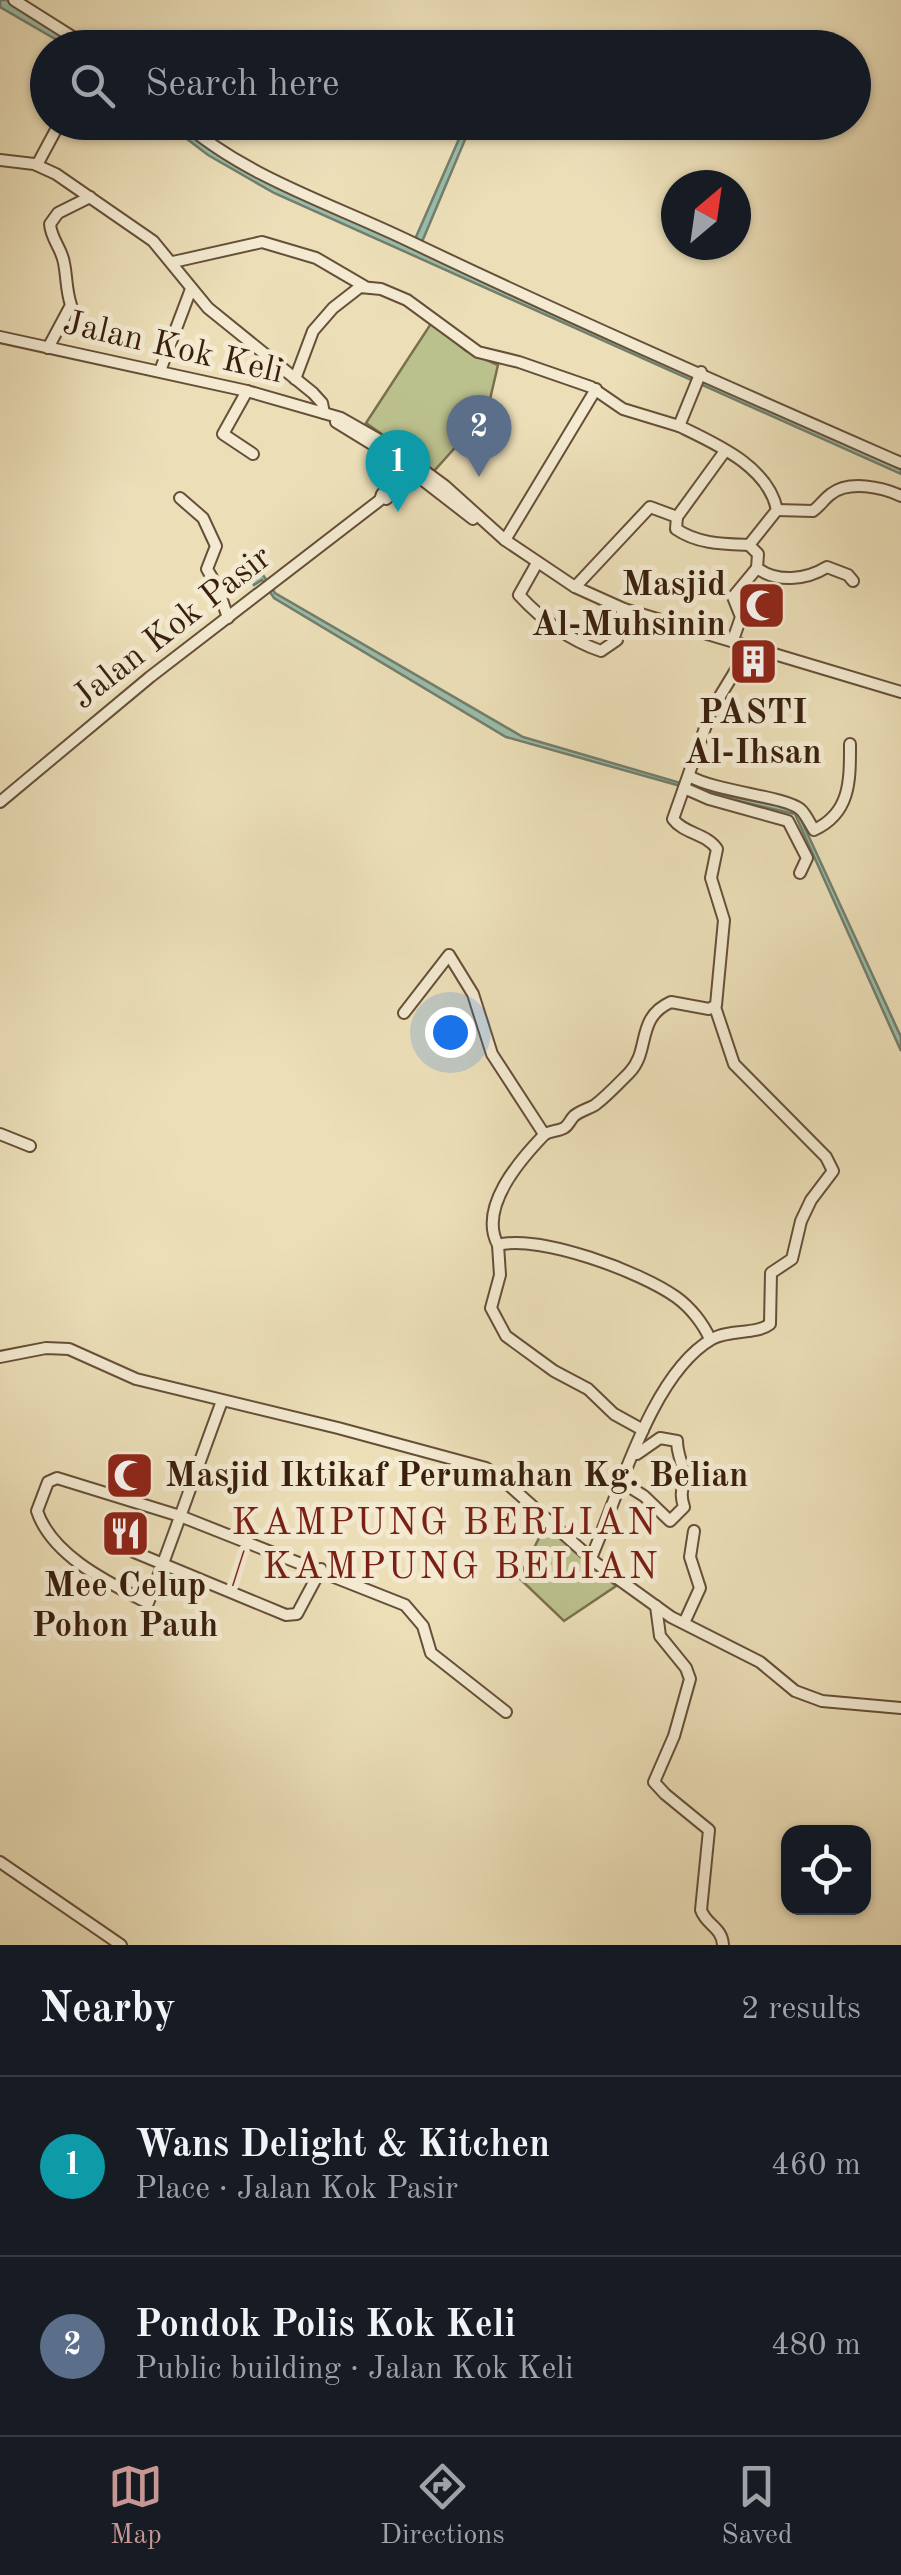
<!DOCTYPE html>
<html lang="en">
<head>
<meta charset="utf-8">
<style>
  body { margin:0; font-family:"Old Standard TT",serif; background:#242831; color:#f1f3f6 }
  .controls { position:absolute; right:30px; bottom:30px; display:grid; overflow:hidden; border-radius:20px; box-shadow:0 2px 8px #0004 }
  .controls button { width:90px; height:90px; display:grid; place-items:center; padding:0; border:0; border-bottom:2px solid #363941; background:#171b24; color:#f1f3f6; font:50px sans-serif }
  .compass { position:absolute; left:661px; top:170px; width:90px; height:90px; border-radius:50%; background:#171b24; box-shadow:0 2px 8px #0004; rotate:29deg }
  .you { position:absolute; left:450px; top:1032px; width:35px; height:35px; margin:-25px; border:8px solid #fff; border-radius:50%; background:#1a73e8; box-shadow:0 0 0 15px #1a73e833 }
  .badge { display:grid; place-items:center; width:65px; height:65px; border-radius:50%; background:#c59692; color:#fff; font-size:32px; font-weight:700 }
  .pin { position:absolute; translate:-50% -82px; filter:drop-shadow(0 2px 5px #0008) }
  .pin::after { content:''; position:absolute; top:52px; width:35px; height:30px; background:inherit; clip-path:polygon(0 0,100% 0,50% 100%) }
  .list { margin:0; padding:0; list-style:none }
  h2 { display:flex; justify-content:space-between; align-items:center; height:130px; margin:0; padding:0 40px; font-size:42px }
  h2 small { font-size:32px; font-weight:400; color:#9ea1a6 }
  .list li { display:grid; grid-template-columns:65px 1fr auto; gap:30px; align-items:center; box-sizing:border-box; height:180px; padding:0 40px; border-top:2px solid #363941 }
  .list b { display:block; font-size:38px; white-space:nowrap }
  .list p { margin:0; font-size:32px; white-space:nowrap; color:#9ea1a6 }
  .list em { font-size:32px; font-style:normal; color:#9ea1a6 }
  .icon { flex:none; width:55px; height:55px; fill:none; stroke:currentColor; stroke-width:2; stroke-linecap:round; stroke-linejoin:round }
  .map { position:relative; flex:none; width:901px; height:1945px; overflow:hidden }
  .search { position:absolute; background:#171b24; box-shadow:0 2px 8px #0004; left:30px; right:30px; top:30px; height:110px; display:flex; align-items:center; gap:25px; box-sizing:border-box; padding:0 35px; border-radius:55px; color:#9ea1a6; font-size:38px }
  .sheet { height:490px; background:#171b24 }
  nav { display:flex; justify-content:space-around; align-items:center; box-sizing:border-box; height:140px; border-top:2px solid #363941; background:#171b24; font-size:28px; color:#9ea1a6 }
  nav a { display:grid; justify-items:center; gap:5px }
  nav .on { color:#c59692 }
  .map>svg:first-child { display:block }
  .green { fill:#bbc18d; stroke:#7a704e; stroke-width:2.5 }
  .water { fill:#99bdab; stroke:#737e6c; stroke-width:2.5 }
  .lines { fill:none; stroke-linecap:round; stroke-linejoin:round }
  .minor-casing { stroke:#664f38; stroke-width:14 }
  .minor { stroke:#f3ead1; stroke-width:10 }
  .labels { text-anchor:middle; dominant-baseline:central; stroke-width:10; stroke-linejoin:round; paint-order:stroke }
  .street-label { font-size:35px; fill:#391f0e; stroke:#f3ead1 }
  .poi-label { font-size:35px; font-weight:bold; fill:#391f0e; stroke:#f3ead1 }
  .neighbourhood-label { font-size:38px; letter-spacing:2.5px; fill:#7a1f14; stroke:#f3ead1 }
</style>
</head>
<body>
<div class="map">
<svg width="901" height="1945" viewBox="0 0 901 1945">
  <rect width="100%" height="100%" fill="#ecdfb8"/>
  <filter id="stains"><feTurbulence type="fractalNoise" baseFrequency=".002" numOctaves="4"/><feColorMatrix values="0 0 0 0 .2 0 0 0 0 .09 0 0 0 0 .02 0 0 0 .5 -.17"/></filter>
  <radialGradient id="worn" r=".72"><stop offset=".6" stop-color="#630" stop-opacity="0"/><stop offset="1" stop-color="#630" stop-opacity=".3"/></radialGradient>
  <g class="green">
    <polygon points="432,322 466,351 498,365 487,412 434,471 366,423"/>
    <polygon points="546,1524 616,1586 564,1621 519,1578"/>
  </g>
  <g class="water">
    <polygon points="0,0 8,0 86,47 69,47 0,7"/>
    <polygon points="166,123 180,123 209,147 412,246 466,123 472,123 419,249 547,311 901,469 901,474 274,193 208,155"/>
    <polygon points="251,557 275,593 523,737 718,794 790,808 798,813 901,1037 901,1051 795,814 716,796 506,737 274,598 262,580 254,585 250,578 244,580 236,568"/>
  </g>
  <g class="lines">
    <defs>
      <g id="minor">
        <polyline points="14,0 90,48"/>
        <path d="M 183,122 C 247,178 335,205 411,242 C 572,319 737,391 901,463"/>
        <polyline points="0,160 34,164 56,174 153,241 208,308 313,393 322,403 324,413"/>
        <polyline points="37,165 59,124"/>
        <polyline points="173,262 262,242 316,258 364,286"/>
        <polyline points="0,337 247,391 341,418 392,447 445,486 505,540 575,587 624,609 901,692"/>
        <path d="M 48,348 L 71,305 C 66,290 67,278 64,263 C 62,249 51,239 50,224 L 58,213 L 90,197"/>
        <polyline points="160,371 191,289"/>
        <polyline points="295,379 313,331 333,308 360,287 381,289 407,300 478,352 519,362 591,387 623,409 679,426 701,372"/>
        <polyline points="247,391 223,434 253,454"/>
        <polyline points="336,422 393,457 473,519"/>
        <path d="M 679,426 C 716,444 768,466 777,510"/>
        <polyline points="180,498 203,518 216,546 207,569 218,588 228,618"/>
        <polyline points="386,499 416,475 415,471"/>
        <path d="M 777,510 L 813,511 C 820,506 824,499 831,494 C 849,480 882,487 901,496"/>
        <path d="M 677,517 L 676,529 C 698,544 723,544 749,545 L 758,554 L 757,568 L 733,597 L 741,617 L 733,640"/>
        <polyline points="505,540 596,389"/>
        <polyline points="749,545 777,510"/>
        <path d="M 537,563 L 519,595 C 542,620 569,640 601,651 L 617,640 L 617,622 L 624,609"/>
        <path d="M 757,568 C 777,583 806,580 827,567 L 848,575 L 853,581"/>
        <polyline points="575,587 650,507 677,517 725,451"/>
        <path d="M 689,776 C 717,792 784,796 800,809 C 806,814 810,824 814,830 C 851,813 850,780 850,744"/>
        <polyline points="684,788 709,799 788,821 807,858 800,873"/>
        <polyline points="0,802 150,677 380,500 382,494 409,470 415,470"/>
        <polyline points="404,1013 449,955 473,994 492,1054 544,1134"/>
        <polyline points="0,1134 30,1146"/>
        <polyline points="498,1245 500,1275 491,1308 506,1336 554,1371 588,1389 614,1414 643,1430"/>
        <path d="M 710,1339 C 703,1323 690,1307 676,1297 C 641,1272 540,1234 498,1245 C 478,1208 519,1161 543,1136 C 549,1130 557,1132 564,1128 C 569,1125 570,1120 574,1116 C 580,1111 588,1109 595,1105 C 607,1096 619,1083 629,1073 C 651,1051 635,1018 671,1002 L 709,1009 L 716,1005 L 724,920 L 711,878 L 717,849 C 706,833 684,834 673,819 L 711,711 L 751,645"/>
        <polyline points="0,1357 46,1348 69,1349 136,1379 338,1428 486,1468 501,1478 596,1563 671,1617 760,1662 795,1691 822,1701 901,1708"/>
        <path d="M 222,1401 C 197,1468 174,1536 148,1603 C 109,1583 52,1556 37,1511 L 48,1482 L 57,1478 L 180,1516 L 405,1605 L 423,1626 L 431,1653 L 506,1712"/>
        <path d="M 623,1483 L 644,1496 L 670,1521 L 684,1507 C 678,1488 686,1488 684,1474 C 682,1462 677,1453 677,1441 L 660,1438 L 637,1454"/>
        <polyline points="114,1536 125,1539 134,1552 286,1615 297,1614 321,1569"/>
        <path d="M 591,1558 C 619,1495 651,1374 712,1339 C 729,1329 756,1335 770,1324 L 771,1273 L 792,1259 L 801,1221 L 811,1200 L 833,1171 L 826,1157 L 734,1064 L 715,1007"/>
        <path d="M 656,1606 L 660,1636 L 686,1668 L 690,1679 L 674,1736 L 654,1782 L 665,1794 L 709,1830 L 701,1910 C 706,1925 722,1927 723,1945"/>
        <polyline points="684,1623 700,1588 690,1557 694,1531"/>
        <polyline points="0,1862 121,1945"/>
      </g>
    </defs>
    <use href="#minor" class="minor-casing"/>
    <use href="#minor" class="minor"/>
  </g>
  <defs>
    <symbol id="mosque-square" viewBox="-11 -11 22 22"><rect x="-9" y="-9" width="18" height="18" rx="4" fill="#8f2418" stroke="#f3ead1"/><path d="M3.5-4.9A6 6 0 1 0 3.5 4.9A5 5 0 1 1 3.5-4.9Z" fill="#fff"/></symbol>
    <symbol id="building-square" viewBox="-11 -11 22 22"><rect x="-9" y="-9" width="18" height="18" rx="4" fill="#8f2418" stroke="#f3ead1"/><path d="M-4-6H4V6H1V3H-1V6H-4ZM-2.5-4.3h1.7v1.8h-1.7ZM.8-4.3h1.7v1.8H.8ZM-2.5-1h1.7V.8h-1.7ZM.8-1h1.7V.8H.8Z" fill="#fff"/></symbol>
    <symbol id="restaurant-square" viewBox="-11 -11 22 22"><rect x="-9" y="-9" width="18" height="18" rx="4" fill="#8f2418" stroke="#f3ead1"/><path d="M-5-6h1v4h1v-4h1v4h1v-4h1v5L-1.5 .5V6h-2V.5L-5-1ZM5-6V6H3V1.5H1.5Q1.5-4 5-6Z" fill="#fff"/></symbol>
  </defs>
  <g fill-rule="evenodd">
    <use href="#mosque-square" x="734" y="578" width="55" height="55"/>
    <use href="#building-square" x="726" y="634" width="55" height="55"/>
    <use href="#mosque-square" x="102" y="1448" width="55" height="55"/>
    <use href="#restaurant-square" x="98" y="1506" width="55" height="55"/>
  </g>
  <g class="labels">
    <g class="street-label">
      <text transform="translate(173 348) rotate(13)">Jalan Kok Keli</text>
      <text transform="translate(172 628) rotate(-38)">Jalan Kok Pasir</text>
    </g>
    <g class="poi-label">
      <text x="726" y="585" text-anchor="end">Masjid<tspan x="726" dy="40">Al-Muhsinin</tspan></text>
      <text x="753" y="713">PASTI<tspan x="753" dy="40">Al-Ihsan</tspan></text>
      <text x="165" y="1476" text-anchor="start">Masjid Iktikaf Perumahan Kg. Belian</text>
      <text x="125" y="1586">Mee Celup<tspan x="125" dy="40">Pohon Pauh</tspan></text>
    </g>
    <g class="neighbourhood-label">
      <text x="445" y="1524">KAMPUNG BERLIAN<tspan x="445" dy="44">/ KAMPUNG BELIAN</tspan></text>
    </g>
  </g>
  <rect width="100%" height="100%" filter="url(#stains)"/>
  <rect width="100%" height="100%" fill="url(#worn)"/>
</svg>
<div class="controls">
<button><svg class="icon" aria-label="locate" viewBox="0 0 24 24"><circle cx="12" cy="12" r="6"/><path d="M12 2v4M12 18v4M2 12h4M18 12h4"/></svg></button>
</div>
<svg class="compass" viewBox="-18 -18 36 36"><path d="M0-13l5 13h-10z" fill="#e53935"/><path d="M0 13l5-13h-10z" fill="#9ea1a6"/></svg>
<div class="you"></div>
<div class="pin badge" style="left:398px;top:512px;background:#0f9aa8">1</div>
<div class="pin badge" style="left:479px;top:477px;background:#5c6f8a">2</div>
<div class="search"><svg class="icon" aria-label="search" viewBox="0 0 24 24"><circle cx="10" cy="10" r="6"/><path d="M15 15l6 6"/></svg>Search here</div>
</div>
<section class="sheet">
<h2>Nearby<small>2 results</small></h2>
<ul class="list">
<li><span class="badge" style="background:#0f9aa8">1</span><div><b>Wans Delight &amp; Kitchen</b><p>Place · Jalan Kok Pasir</p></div><em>460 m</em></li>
<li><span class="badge" style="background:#5c6f8a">2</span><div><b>Pondok Polis Kok Keli</b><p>Public building · Jalan Kok Keli</p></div><em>480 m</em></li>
</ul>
</section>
<nav>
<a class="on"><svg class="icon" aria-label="map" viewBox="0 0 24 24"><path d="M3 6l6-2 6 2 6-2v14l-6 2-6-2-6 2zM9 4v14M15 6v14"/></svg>Map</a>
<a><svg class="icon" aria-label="directions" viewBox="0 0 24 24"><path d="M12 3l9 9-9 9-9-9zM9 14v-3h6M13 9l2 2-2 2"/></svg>Directions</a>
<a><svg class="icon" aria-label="saved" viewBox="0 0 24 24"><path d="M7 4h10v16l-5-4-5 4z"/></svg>Saved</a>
</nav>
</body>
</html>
